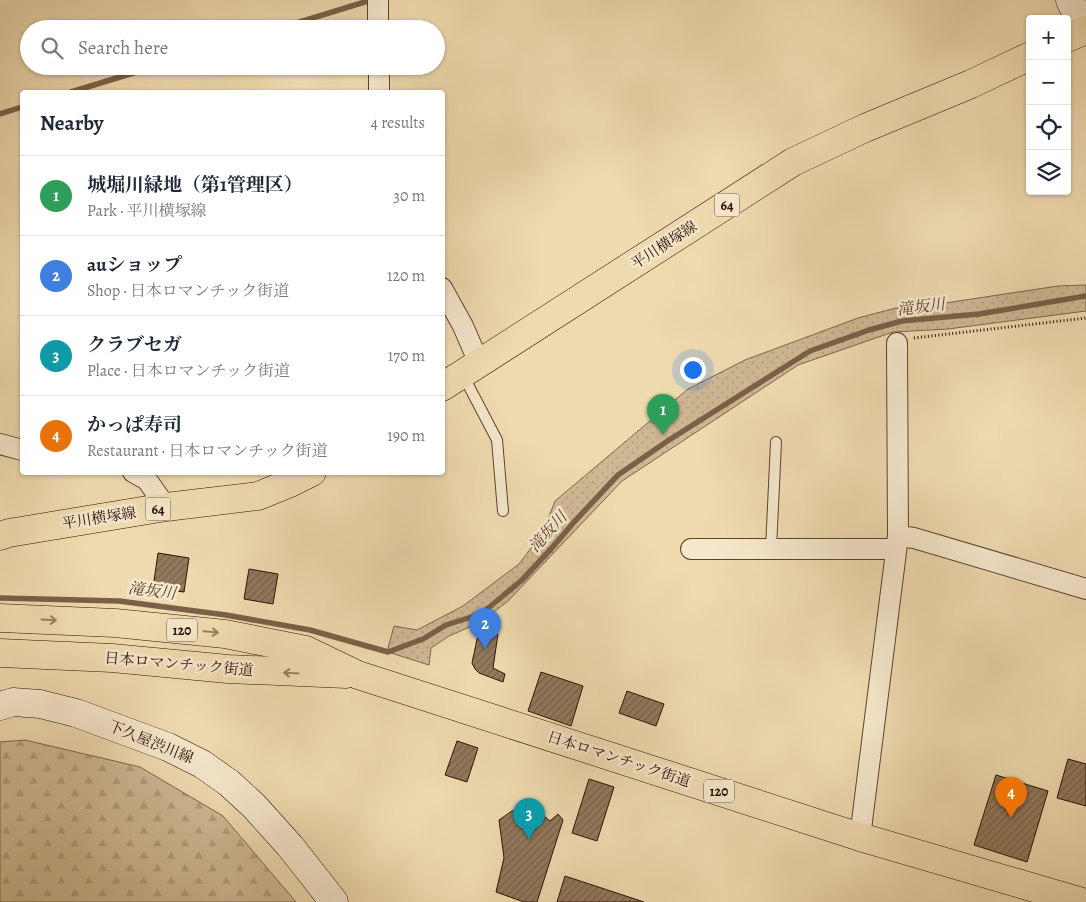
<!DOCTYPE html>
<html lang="en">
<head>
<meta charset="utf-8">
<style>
  body { margin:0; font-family:Alegreya,"Noto Serif JP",serif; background:#f2f2f3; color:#1f2937 }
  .controls { position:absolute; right:15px; top:15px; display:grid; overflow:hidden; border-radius:5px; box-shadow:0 1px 4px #0004 }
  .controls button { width:45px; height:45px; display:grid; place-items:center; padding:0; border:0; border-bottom:1px solid #e0e1e3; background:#fff; color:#1f2937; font:25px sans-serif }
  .you { position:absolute; left:692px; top:369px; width:18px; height:18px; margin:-12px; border:4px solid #fff; border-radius:50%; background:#1a73e8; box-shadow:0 0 0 8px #1a73e833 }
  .badge { display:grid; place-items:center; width:32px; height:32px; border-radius:50%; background:#0b8043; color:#fff; font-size:16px; font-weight:700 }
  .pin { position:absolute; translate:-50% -41px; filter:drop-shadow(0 1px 2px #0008) }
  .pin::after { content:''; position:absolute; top:26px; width:18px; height:15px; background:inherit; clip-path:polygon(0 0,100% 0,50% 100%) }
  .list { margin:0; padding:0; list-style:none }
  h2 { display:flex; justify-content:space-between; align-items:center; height:65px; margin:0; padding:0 20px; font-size:21px }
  h2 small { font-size:16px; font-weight:400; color:#747a83 }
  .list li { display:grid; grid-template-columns:32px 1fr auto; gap:15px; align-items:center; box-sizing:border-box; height:80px; padding:0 20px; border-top:1px solid #e0e1e3 }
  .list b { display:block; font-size:19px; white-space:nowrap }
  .list p { margin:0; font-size:16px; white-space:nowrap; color:#747a83 }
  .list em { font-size:16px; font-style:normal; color:#747a83 }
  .icon { flex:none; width:28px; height:28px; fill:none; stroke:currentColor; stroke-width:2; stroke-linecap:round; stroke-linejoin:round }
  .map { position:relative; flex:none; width:1086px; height:902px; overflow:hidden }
  .search { position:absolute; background:#fff; box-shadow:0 1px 4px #0004; left:20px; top:20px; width:425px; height:55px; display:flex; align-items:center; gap:12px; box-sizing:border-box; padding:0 18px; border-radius:28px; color:#747a83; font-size:19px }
  .panel { position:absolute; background:#fff; box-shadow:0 1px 4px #0004; left:20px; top:90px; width:425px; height:385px; border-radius:5px }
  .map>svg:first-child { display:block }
  .forest { fill:url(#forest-firs); stroke:#7e644b }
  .park { fill:url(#park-dots); stroke:#7e644b }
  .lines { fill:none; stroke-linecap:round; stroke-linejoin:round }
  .stream { stroke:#7a6047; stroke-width:5.5 }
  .building { fill:url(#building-hatch); stroke:#2e1003 }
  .lane-casing { stroke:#5e422e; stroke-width:12 }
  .street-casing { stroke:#5e422e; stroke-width:22 }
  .secondary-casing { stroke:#2e1003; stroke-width:29 }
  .primary-casing { stroke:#2e1003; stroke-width:29 }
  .highway-casing { stroke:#2e1003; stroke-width:29 }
  .path { stroke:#2e1003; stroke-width:3; stroke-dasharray:1 2.5; stroke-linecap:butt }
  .lane { stroke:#f5e7cc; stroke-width:10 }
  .street { stroke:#f5e7cc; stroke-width:20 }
  .secondary { stroke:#f5e7cc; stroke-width:28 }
  .primary { stroke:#efdab0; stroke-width:28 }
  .highway { stroke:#efdab0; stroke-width:28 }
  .oneway { stroke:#987f62 }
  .labels { text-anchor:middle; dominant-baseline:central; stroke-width:5; stroke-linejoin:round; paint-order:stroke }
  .shield { fill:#f5e7cc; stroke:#6a503f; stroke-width:1 }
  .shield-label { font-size:14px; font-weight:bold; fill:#2e1003 }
  .street-label { font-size:15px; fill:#2e1003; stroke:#f5e7cc }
  .water-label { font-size:16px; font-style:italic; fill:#614531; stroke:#f5e7cc }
</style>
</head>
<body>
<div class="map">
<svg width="1086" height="902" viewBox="0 0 1086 902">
  <defs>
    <pattern id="forest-firs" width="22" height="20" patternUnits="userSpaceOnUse" patternTransform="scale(1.25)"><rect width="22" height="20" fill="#ceb893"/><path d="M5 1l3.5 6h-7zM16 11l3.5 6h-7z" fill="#b19d7d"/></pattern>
    <pattern id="park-dots" width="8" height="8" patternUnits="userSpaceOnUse" patternTransform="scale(1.25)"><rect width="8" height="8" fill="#ceb893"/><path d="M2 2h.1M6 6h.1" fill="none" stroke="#b19d7d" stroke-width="1.8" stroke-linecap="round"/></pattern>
    <pattern id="building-hatch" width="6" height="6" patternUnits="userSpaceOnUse" patternTransform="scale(1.25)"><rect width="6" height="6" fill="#92795d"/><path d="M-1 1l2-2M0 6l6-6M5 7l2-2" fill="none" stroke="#78624b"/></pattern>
  </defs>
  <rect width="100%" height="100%" fill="#efdab0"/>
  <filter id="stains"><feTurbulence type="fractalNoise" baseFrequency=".004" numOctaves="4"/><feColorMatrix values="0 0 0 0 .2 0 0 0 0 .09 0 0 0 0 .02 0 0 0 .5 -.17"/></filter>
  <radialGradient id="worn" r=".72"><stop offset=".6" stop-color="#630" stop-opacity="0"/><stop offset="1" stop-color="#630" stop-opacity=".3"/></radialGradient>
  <polygon class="forest" points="25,740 140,767 223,816 296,902 0,902 0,742"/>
  <polygon class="park" points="1086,285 1086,311 948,329 893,332 798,365 622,481 508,601 481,622 449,636 431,648 429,665 388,652 388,648 394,626 417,630 463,606 519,564 543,532 555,501 688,389 745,360 858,318 896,308 912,308 1058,286"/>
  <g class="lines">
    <g class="stream">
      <polyline points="277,29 371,0"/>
      <polyline points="71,92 156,66"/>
      <polyline points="0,114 22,107"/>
      <polyline points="0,598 119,601 226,615 310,630 388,652 423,639 446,625 481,614 522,580 551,549 574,522 618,475 669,440 810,351 869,330 902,321 979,314 1086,296"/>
    </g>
  </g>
  <g class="building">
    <polygon points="158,553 189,558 184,592 153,588"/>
    <polygon points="249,569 278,574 273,604 244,599"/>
    <polygon points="479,630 498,634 493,668 505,674 503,682 479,673 475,669 472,663"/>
    <polygon points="541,672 583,686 571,726 528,711"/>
    <polygon points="627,691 664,704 656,726 619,713"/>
    <polygon points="457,741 478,748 467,782 445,775"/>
    <polygon points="1068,759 1086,764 1086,806 1057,798"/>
    <polygon points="996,775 1048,791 1027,862 974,845"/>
    <polygon points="589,779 614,787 597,841 572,833"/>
    <polygon points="523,809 539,812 550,821 558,814 563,820 537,902 524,902 496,892 504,858 499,820 512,811"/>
    <polygon points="565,876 644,902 557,902"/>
  </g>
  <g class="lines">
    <defs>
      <g id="lane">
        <polyline points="463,375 497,440 503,511"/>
        <polyline points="771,549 776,442"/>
      </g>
      <g id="street">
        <polyline points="378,0 378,29"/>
        <polyline points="379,66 379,92"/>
        <polyline points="442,288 463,326 479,363"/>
        <polyline points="0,444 22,450"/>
        <polyline points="133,472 147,480 166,507"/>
        <polyline points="898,536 914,538 1086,589"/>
        <polyline points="691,549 895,549"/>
        <polyline points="860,837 898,536 897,343"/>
      </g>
      <g id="secondary">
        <polyline points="1070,0 1084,30"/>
        <polyline points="0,706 13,702 40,704 76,713 168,747 202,764 229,783 254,806 290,846 334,902"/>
      </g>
      <g id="primary">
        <polyline points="1067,38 1086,30"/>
        <polyline points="442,387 793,162 865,128 971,84 1030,56"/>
        <polyline points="0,536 9,533 166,507 258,496 290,483 312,472"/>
      </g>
      <g id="highway">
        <polyline points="0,618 115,623 225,634 306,650 358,675 860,837 1082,902"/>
        <polyline points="0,653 112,658 228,669 346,674"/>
      </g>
    </defs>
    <use href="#lane" class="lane-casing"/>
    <use href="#street" class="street-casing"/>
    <use href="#secondary" class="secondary-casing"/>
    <use href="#primary" class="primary-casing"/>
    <use href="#highway" class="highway-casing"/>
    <polyline class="path" points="914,338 1086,318"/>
    <use href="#lane" class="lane"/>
    <use href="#street" class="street"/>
    <use href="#secondary" class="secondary"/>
    <use href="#primary" class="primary"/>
    <use href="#highway" class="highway"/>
  </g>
  <defs><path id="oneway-shaft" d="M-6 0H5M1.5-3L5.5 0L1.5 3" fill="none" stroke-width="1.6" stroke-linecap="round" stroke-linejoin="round" transform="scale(1.25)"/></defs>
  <g class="oneway">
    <use href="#oneway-shaft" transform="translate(49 620) rotate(3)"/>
    <use href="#oneway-shaft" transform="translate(211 632) rotate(5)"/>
    <use href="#oneway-shaft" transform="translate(291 673) rotate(-177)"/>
  </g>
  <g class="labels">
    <g class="shield">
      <rect x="714.5" y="193.5" width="25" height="23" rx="4"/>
      <rect x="145.5" y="497.5" width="25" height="23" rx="4"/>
      <rect x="167" y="618.5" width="30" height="23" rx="4"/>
      <rect x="704" y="779.5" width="30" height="23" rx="4"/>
    </g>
    <g class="shield-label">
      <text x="727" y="205">64</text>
      <text x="158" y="509">64</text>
      <text x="182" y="630">120</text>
      <text x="719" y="791">120</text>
    </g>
    <g class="street-label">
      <text transform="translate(664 245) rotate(-33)">平川横塚線</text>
      <text transform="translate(99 518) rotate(-9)">平川横塚線</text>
      <text transform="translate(179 664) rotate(5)">日本ロマンチック街道</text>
      <text transform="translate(151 742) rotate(22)">下久屋渋川線</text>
      <text transform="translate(619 759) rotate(18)">日本ロマンチック街道</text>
    </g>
    <g class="water-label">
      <text transform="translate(921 307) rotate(-7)">滝坂川</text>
      <text transform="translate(548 532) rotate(-48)">滝坂川</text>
      <text transform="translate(152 591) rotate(7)">滝坂川</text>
    </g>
  </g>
  <rect width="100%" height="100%" filter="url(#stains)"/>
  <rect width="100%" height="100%" fill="url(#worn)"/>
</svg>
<div class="controls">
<button>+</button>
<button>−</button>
<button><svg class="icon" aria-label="locate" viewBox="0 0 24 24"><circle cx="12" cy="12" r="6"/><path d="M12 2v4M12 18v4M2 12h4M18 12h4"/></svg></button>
<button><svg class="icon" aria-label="layers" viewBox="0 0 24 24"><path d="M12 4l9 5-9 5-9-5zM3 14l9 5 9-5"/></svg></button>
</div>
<div class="you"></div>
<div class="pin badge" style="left:663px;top:435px;background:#2e9e5b">1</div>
<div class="pin badge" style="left:485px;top:649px;background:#3f7fe0">2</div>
<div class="pin badge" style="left:529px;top:839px;background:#0f9aa8">3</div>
<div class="pin badge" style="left:1011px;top:818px;background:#e8710a">4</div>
<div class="search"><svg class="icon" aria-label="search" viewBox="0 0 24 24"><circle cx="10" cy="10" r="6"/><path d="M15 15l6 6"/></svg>Search here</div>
<section class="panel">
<h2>Nearby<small>4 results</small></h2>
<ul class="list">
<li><span class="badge" style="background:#2e9e5b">1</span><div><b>城堀川緑地（第1管理区）</b><p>Park · 平川横塚線</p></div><em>30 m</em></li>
<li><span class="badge" style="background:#3f7fe0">2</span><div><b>auショップ</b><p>Shop · 日本ロマンチック街道</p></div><em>120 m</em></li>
<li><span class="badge" style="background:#0f9aa8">3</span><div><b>クラブセガ</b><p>Place · 日本ロマンチック街道</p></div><em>170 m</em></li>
<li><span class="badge" style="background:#e8710a">4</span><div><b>かっぱ寿司</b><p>Restaurant · 日本ロマンチック街道</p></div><em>190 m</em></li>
</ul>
</section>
</div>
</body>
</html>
